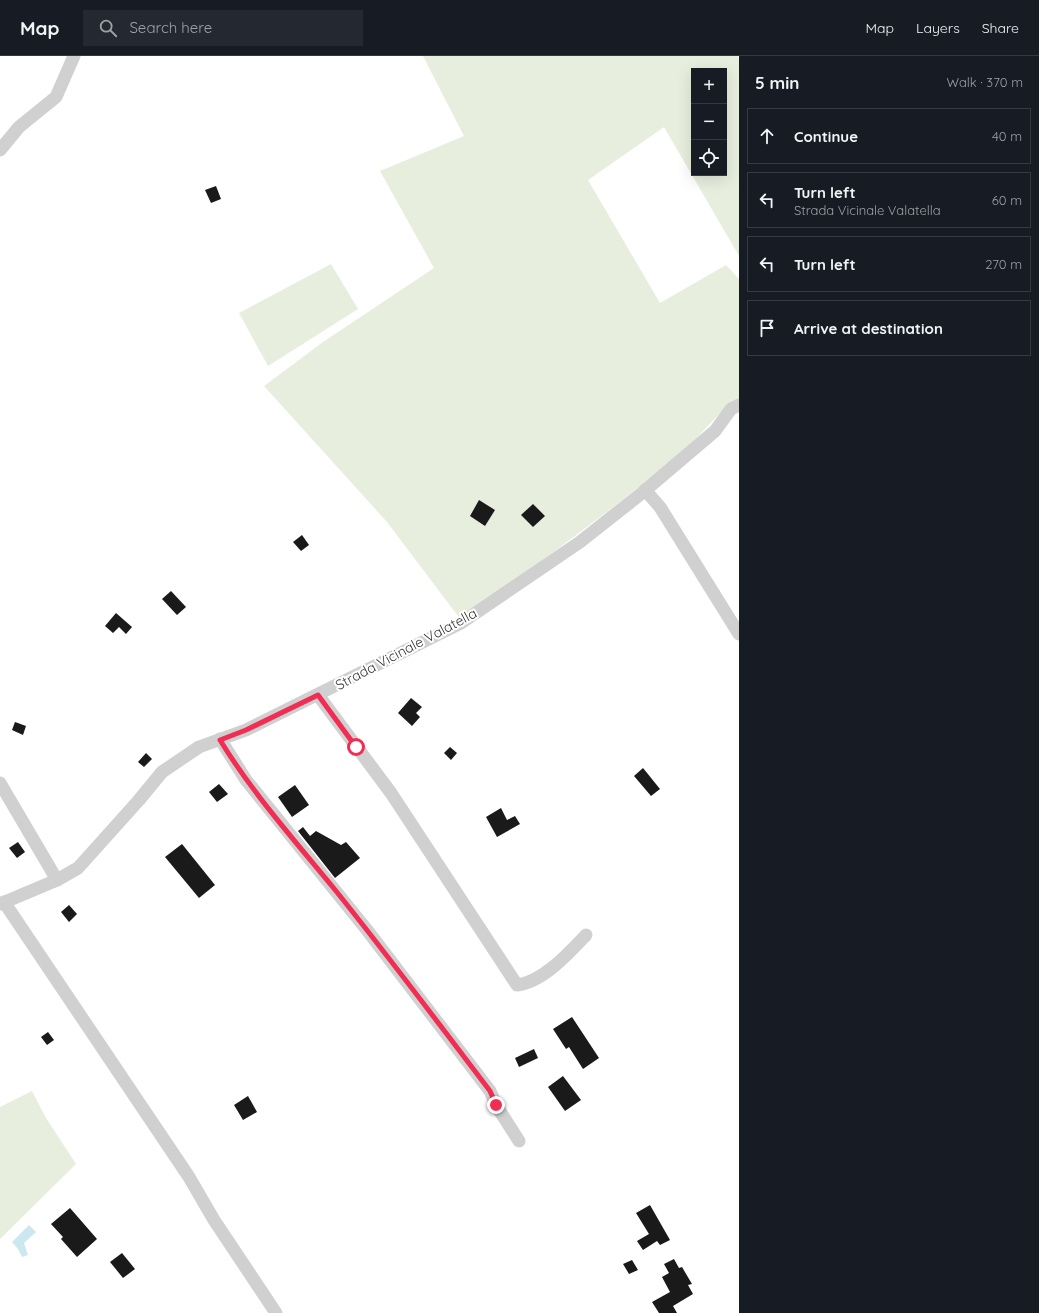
<!DOCTYPE html>
<html lang="en">
<head>
<meta charset="utf-8">
<style>
  body { margin:0; font-family:Quicksand,sans-serif; background:#242831; color:#f1f3f6 }
  .controls { position:absolute; right:12px; top:12px; display:grid; overflow:hidden; border-radius:0px; box-shadow:0 4px 16px #0002 }
  .controls button { width:36px; height:36px; display:grid; place-items:center; padding:0; border:0; border-bottom:1px solid #363941; background:#171b24; color:#f1f3f6; font:20px sans-serif }
  .stop { position:absolute; width:12px; height:12px; margin:-9px; border:3px solid #f22d53; border-radius:50%; background:#fff }
  .stop.end { background:#f22d53; border-color:#fff; box-shadow:0 1px 4px #0008 }
  .list { margin:0; padding:0; list-style:none }
  h2 { display:flex; justify-content:space-between; align-items:center; height:52px; margin:0; padding:0 16px; font-size:17px }
  h2 small { font-size:13px; font-weight:400; color:#9ea1a6 }
  .list li { display:grid; grid-template-columns:26px 1fr auto; gap:12px; align-items:center; box-sizing:border-box; height:56px; margin:0 8px 8px; padding:0 8px; border:1px solid #363941; border-radius:0px }
  .list b { display:block; font-size:15px; white-space:nowrap }
  .list p { margin:0; font-size:13px; white-space:nowrap; color:#9ea1a6 }
  .list em { font-size:13px; font-style:normal; color:#9ea1a6 }
  .icon { flex:none; width:22px; height:22px; fill:none; stroke:currentColor; stroke-width:2; stroke-linecap:round; stroke-linejoin:round }
  .map { position:relative; flex:none; width:739px; height:1257px; overflow:hidden }
  header { display:flex; align-items:center; gap:24px; box-sizing:border-box; height:56px; padding:0 20px; background:#171b24; border-bottom:1px solid #363941 }
  header strong { font-size:19px }
  nav { display:flex; gap:22px; margin-inline-start:auto; font-size:14px }
  .search { width:280px; height:36px; background:#242831; display:flex; align-items:center; gap:10px; box-sizing:border-box; padding:0 14px; border-radius:0px; color:#9ea1a6; font-size:15px }
  main { display:flex }
  aside { flex:1; background:#171b24 }
  .map>svg:first-child { display:block }
  .green { fill:#e8eede; fill-rule:evenodd }
  .water { fill:#cde7f0 }
  .building { fill:#1a1a1a }
  .lines { fill:none; stroke-linecap:round; stroke-linejoin:round }
  .minor { stroke:#d0d0d0; stroke-width:13 }
  .route { stroke:#f22d53; stroke-width:5 }
  .labels { text-anchor:middle; dominant-baseline:central; stroke-width:4; stroke-linejoin:round; paint-order:stroke }
  .street-label { font-size:14px; fill:#333; stroke:#fff }
</style>
</head>
<body>
<header>
<strong>Map</strong>
<div class="search"><svg class="icon" aria-label="search" viewBox="0 0 24 24"><circle cx="10" cy="10" r="6"/><path d="M15 15l6 6"/></svg>Search here</div>
<nav><a>Map</a><a>Layers</a><a>Share</a></nav>
</header>
<main>
<div class="map">
<svg width="739" height="1257" viewBox="0 0 739 1257">
  <rect width="100%" height="100%" fill="#fff"/>
  <g class="green">
    <path d="M 423,0 L 738,0 L 739,3 L 739,200 L 664,71 L 588,124 L 660,247 L 726,209 L 739,223 L 739,343 C 726,347 701,379 689,390 C 616,452 538,507 461,564 L 387,466 L 264,330 L 323,286 L 434,212 L 380,115 L 464,80 ZM 694,15 L 724,15 L 724,117 L 694,117 Z"/>
    <polygon points="331,208 358,253 268,310 239,257"/>
    <polygon points="32,1035 46,1062 76,1108 0,1183 0,1051"/>
  </g>
  <polygon class="water" points="29,1169 36,1176 24,1187 28,1199 22,1201 18,1193 12,1186"/>
  <g class="building">
    <polygon points="216,130 221,143 211,147 205,134"/>
    <polygon points="479,444 495,454 485,470 470,460"/>
    <polygon points="533,448 545,460 533,471 521,459"/>
    <polygon points="302,479 309,489 301,495 293,486"/>
    <polygon points="171,535 186,551 177,559 162,543"/>
    <polygon points="116,557 132,571 126,578 119,571 113,577 105,570"/>
    <polygon points="411,642 422,651 416,657 420,661 412,670 398,657"/>
    <polygon points="15,666 26,670 23,679 12,674"/>
    <polygon points="450,691 457,697 451,704 444,697"/>
    <polygon points="146,697 152,703 144,711 138,706"/>
    <polygon points="643,712 660,733 651,740 634,720"/>
    <polygon points="219,728 228,738 217,746 209,736"/>
    <polygon points="295,729 309,749 292,761 278,741"/>
    <polygon points="501,752 507,764 515,760 520,768 497,781 486,761"/>
    <polygon points="303,771 310,780 316,775 341,789 346,786 360,802 335,822 298,775"/>
    <polygon points="18,786 25,796 17,802 9,792"/>
    <polygon points="182,788 215,829 199,842 165,801"/>
    <polygon points="69,849 77,858 69,866 61,856"/>
    <polygon points="572,961 599,1002 583,1013 569,991 566,993 553,973"/>
    <polygon points="48,976 54,984 47,989 41,981"/>
    <polygon points="534,993 538,1002 519,1011 515,1002"/>
    <polygon points="563,1020 581,1044 565,1055 548,1031"/>
    <polygon points="248,1040 257,1056 243,1064 234,1049"/>
    <polygon points="650,1149 670,1184 660,1189 657,1185 643,1194 637,1185 649,1178 636,1157"/>
    <polygon points="70,1152 97,1183 77,1201 61,1183 63,1181 51,1168"/>
    <polygon points="122,1197 135,1213 123,1222 110,1206"/>
    <polygon points="674,1203 679,1212 682,1211 692,1228 688,1229 693,1238 673,1250 677,1257 659,1257 652,1246 670,1236 662,1221 669,1217 664,1208"/>
    <polygon points="632,1204 638,1214 629,1218 623,1208"/>
  </g>
  <g class="lines">
    <g class="minor">
      <polyline points="0,94 19,71 56,41 74,0"/>
      <polyline points="645,434 660,451 739,578"/>
      <path d="M 318,639 L 391,737 L 517,929 C 543,926 569,897 586,879"/>
      <polyline points="220,683 246,724 367,874 490,1035 496,1049 519,1085"/>
      <polyline points="0,727 57,824"/>
      <polyline points="4,846 189,1121 214,1164 276,1257"/>
      <polyline points="0,848 57,824 78,812 139,744 162,716 199,691 246,674 461,567 580,486 642,437 715,375 731,353 739,349"/>
    </g>
  </g>
  <g class="lines">
    <path class="route" d="M 356,691 L 318,639 L 246,674 L 220,684 C 253,738 296,786 336,835 C 389,901 439,968 490,1035 L 496,1049"/>
  </g>
  <g class="labels">
    <g class="street-label">
      <text transform="translate(406 593) rotate(-28)">Strada Vicinale Valatella</text>
    </g>
  </g>
</svg>
<div class="controls">
<button>+</button>
<button>−</button>
<button><svg class="icon" aria-label="locate" viewBox="0 0 24 24"><circle cx="12" cy="12" r="6"/><path d="M12 2v4M12 18v4M2 12h4M18 12h4"/></svg></button>
</div>
<div class="stop" style="left:356px;top:691px"></div>
<div class="stop end" style="left:496px;top:1049px"></div>
</div>
<aside>
<h2>5 min<small>Walk · 370 m</small></h2>
<ul class="list">
<li><svg class="icon" aria-label="ahead" viewBox="0 0 24 24"><path d="M12 20V5M6 11l6-6 6 6"/></svg><div><b>Continue</b></div><em>40 m</em></li>
<li><svg class="icon" aria-label="left" viewBox="0 0 24 24"><path d="M17 20v-9H6M10 6l-5 5 5 5"/></svg><div><b>Turn left</b><p>Strada Vicinale Valatella</p></div><em>60 m</em></li>
<li><svg class="icon" aria-label="left" viewBox="0 0 24 24"><path d="M17 20v-9H6M10 6l-5 5 5 5"/></svg><div><b>Turn left</b></div><em>270 m</em></li>
<li><svg class="icon" aria-label="arrive" viewBox="0 0 24 24"><path d="M6 21V4h12l-3 4 3 4H6"/></svg><div><b>Arrive at destination</b></div></li>
</ul>
</aside>
</main>
</body>
</html>
